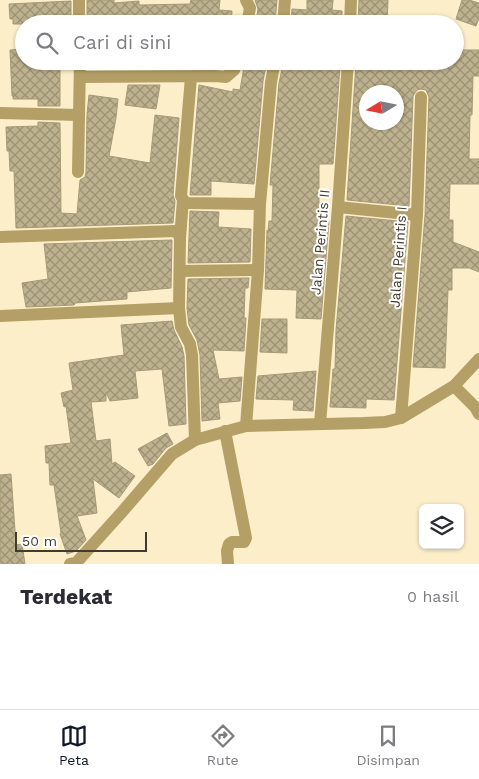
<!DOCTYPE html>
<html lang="id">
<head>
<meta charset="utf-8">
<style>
  body { margin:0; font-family:"Work Sans",sans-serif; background:#f2f2f3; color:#2b2b33 }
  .controls { position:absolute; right:15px; bottom:15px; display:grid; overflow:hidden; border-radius:8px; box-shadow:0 1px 4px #0004 }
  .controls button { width:45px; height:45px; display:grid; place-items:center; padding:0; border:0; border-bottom:1px solid #e1e1e2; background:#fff; color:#2b2b33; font:25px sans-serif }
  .compass { position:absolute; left:359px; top:85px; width:45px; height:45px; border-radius:50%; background:#fff; box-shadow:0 1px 4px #0004; rotate:260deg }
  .scale { position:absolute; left:15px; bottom:12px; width:132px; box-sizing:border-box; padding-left:5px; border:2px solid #413c2d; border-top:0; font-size:14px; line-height:18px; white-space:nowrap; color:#413c2d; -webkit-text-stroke:4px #fff; paint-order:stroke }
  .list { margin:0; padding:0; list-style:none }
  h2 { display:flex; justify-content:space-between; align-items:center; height:65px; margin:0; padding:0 20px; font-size:21px }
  h2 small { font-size:16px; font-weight:400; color:#7c7c81 }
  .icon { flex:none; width:28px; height:28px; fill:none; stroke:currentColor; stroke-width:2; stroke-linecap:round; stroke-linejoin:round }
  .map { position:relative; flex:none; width:479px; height:564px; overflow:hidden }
  .search { position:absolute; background:#fff; box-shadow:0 1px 4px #0004; left:15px; right:15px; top:15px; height:55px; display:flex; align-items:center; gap:12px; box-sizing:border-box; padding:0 18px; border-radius:28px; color:#7c7c81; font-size:19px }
  .sheet { height:145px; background:#fff }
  nav { display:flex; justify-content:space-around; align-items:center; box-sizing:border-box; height:70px; border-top:1px solid #e1e1e2; background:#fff; font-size:14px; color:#7c7c81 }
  nav a { display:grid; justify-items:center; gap:2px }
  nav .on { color:#111827 }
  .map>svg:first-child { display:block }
  .building { fill:url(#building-cross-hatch); stroke:#a69977; fill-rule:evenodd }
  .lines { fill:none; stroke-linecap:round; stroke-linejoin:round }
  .minor { stroke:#b4a066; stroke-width:12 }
  .labels { text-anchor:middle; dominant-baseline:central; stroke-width:4; stroke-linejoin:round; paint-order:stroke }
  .street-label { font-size:14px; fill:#413c2d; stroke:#fff }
</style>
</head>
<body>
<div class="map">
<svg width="479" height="564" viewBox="0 0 479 564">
  <defs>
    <pattern id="building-cross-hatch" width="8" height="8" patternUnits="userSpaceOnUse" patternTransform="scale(1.25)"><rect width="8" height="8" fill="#bdb18e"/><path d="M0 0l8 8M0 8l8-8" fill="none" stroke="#9b9174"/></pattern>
  </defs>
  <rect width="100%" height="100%" fill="#fbeec9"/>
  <g class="building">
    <polygon points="87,0 114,0 114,3 139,1 139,5 190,4 191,0 220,0 219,10 232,11 231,24 87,24"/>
    <polygon points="255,0 277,0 275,22 256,22 258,9"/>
    <polygon points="307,0 333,0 332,10 342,11 342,24 293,24 293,22 291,22 292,9 307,10"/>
    <polygon points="359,0 388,0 387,24 358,24"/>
    <polygon points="462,0 469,0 479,3 479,18 476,26 456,19"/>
    <polygon points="71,1 71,15 56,15 56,24 13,24 13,19 10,19 9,4"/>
    <polygon points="24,49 24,61 60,61 60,106 38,106 38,99 13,99 13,96 12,96 10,50"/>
    <path d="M 459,50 L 479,50 L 479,76 L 473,76 L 472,115 L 470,115 L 469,159 L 479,159 L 479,184 L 450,184 L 449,220 L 453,220 L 453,242 L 479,252 L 479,272 L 469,268 L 452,268 L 452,290 L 448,290 L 445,368 L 413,367 L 425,215 L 429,97 L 426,90 L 421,89 L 417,90 L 413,96 L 409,206 L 347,200 L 356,63 L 390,64 L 390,61 L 458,61 ZM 366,92 L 396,92 L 396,122 L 366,122 Z"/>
    <polygon points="131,61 163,61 162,68 130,68"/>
    <polygon points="245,61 267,61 263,81 254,184 211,181 211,195 190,195 199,85 233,92 233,89 240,90"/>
    <polygon points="283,64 340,66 333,164 319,164 319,220 329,221 321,319 296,318 297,290 265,289 267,230 268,231 269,221 272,221 273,185 270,185 279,83"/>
    <polygon points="128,85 160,85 156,109 125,105"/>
    <polygon points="89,95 118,99 116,118 109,156 150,163 155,115 179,118 173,195 175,201 173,223 16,228 14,171 10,171 9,151 7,151 6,127 38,126 38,122 60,123 61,213 77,214 80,180 85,177 86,172 87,114"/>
    <polygon points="190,211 219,212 218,227 251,229 250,262 188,263"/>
    <polygon points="346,216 408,222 394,400 366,399 366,408 330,407 333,369 335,369 336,330"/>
    <polygon points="172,240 171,288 127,292 127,299 75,303 75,304 74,305 26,307 22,283 48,279 44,244"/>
    <polygon points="249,278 248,288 245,288 244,318 246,318 244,351 213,350 219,379 242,377 240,401 218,403 220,419 202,421 200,355 197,340 189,325 187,308 188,279"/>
    <polygon points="262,319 287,319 287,353 260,352"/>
    <polygon points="172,321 174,330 182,347 184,356 186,424 169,426 162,369 135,371 138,398 110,401 106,392 106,401 91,402 96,441 110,439 112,464 115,462 135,476 119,498 93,479 97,513 77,516 86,540 76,551 67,554 60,534 61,533 54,485 50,485 49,463 46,463 45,446 71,443 66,406 64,407 61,393 73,390 69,363 124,355 121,325"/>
    <polygon points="316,371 313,411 293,410 294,400 256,399 258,376"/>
    <polygon points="167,433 173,444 166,448 153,464 148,466 138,449"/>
    <polygon points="11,474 16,545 22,544 25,564 0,564 0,475"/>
  </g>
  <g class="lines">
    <g class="minor">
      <polyline points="79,0 79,24"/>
      <polyline points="246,0 250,8 247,24"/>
      <polyline points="283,24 285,0"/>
      <polyline points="350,24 351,0"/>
      <polyline points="80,77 215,76 226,77 234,70 237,61"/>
      <polyline points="191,77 181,196 184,201 188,203 260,204"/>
      <polyline points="0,113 79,115"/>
      <polyline points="78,172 80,61"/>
      <polyline points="183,200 180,238 179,308 181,327 190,344 192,355 195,440"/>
      <polyline points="338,207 417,215"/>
      <polyline points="0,237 175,231 178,233 180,238"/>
      <polyline points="180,271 258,270"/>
      <polyline points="0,316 179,308"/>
      <polyline points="454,386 475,407 479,414"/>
      <polyline points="401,418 417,215 421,97"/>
      <polyline points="320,424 338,207 348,61"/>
      <polyline points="246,426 258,270 260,204 271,82 275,61"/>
      <polyline points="225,431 246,538 244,542 232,542 229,544 227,551 228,564"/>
      <polyline points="70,564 76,563 122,512 172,454 195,440 246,426 364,423 385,422 401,418 454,386 479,359"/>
    </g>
  </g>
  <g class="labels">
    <g class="street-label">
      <text transform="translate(320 242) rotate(-85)">Jalan Perintis II</text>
      <text transform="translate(398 257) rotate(-86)">Jalan Perintis I</text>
    </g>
  </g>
</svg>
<div class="controls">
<button><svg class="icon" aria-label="layers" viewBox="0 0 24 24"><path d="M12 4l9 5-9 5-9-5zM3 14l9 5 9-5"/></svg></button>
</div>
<svg class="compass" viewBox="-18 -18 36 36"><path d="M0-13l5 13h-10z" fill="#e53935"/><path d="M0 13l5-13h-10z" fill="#7c7c81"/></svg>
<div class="scale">50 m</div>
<div class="search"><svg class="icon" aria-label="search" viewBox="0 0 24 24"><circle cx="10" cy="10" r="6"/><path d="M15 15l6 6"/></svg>Cari di sini</div>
</div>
<section class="sheet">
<h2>Terdekat<small>0 hasil</small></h2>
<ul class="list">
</ul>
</section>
<nav>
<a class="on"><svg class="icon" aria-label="map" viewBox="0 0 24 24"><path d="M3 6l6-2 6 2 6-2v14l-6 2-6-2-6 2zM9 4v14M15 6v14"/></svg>Peta</a>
<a><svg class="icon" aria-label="directions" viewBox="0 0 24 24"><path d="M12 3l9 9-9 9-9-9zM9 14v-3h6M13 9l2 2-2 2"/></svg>Rute</a>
<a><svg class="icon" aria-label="saved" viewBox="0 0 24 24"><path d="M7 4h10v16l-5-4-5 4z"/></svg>Disimpan</a>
</nav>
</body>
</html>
